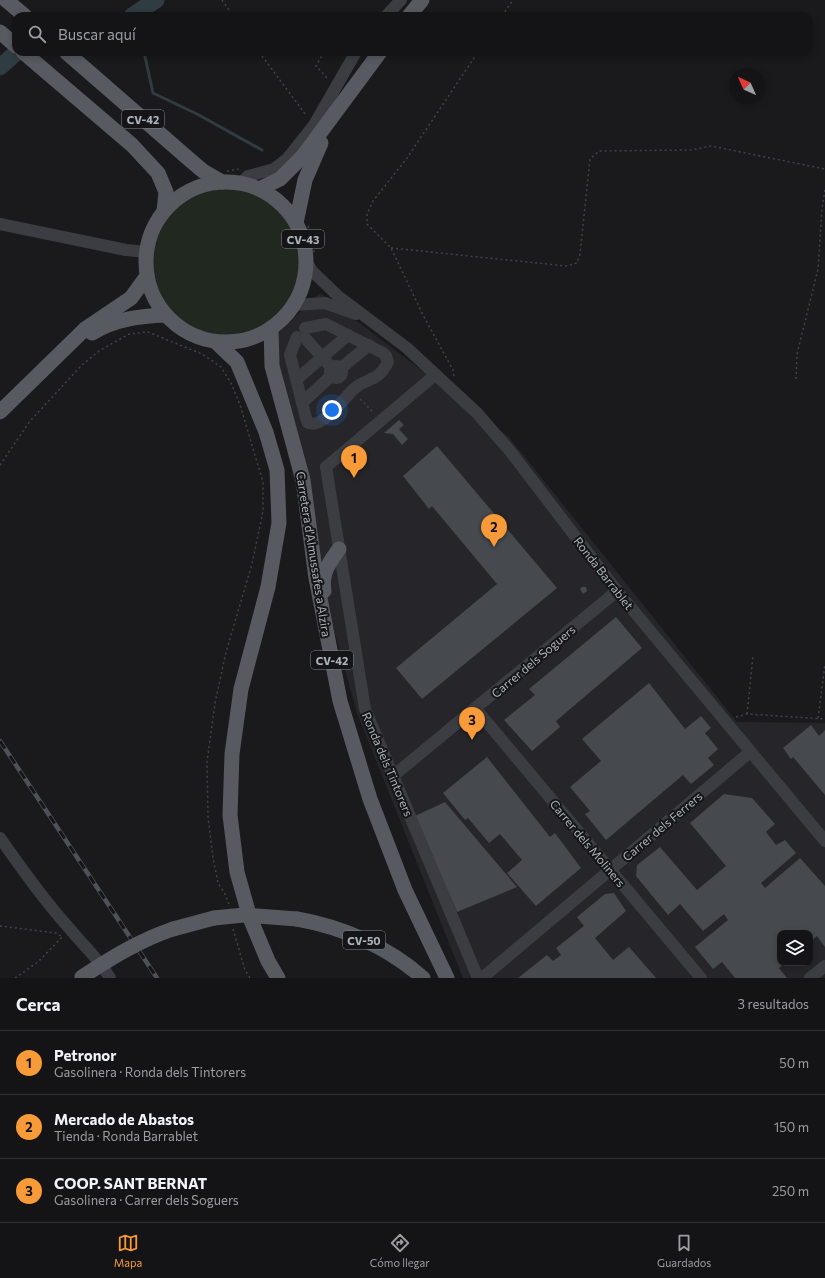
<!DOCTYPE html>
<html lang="es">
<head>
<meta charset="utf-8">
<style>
  body { margin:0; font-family:Commissioner,sans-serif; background:#212123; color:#f1f3f6 }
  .controls { position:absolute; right:12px; bottom:12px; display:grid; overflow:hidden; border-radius:8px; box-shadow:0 2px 6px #0003 }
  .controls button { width:36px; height:36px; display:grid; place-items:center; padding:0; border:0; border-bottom:1px solid #333335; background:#141416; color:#f1f3f6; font:20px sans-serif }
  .compass { position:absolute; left:729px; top:68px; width:36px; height:36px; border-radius:50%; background:#141416; box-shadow:0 2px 6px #0003; rotate:315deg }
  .you { position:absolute; left:332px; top:410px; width:14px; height:14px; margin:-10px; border:3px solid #fff; border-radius:50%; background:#1a73e8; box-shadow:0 0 0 6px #1a73e833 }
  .badge { display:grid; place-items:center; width:26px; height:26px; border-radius:50%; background:#f89a37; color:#111; font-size:13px; font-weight:700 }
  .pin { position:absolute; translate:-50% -33px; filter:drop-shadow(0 1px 2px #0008) }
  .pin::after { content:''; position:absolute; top:21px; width:14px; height:12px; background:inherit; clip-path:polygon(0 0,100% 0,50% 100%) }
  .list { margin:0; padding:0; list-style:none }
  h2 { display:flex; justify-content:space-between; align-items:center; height:52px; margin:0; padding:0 16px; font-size:17px }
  h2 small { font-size:13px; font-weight:400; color:#9d9ea1 }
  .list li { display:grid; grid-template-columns:26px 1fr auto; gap:12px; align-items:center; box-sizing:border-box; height:64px; padding:0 16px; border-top:1px solid #333335 }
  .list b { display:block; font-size:15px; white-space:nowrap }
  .list p { margin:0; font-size:13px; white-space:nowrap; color:#9d9ea1 }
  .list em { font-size:13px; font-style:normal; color:#9d9ea1 }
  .icon { flex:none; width:22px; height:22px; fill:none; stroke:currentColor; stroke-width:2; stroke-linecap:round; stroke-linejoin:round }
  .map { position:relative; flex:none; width:825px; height:978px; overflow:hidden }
  .search { position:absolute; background:#141416; box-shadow:0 2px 6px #0003; left:12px; right:12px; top:12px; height:44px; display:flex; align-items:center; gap:10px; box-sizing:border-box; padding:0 14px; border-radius:12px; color:#9d9ea1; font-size:15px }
  .sheet { height:244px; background:#141416 }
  nav { display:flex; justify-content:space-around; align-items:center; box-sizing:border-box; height:56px; border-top:1px solid #333335; background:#141416; font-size:11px; color:#9d9ea1 }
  nav a { display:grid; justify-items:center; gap:2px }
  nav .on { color:#f89a37 }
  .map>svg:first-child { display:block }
  .built { fill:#26262a; fill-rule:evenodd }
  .green { fill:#202820 }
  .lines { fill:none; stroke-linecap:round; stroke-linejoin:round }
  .stream { stroke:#2f3c41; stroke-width:3 }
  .river { stroke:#2f3c41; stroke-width:17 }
  .building { fill:#46494d }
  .path { stroke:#414449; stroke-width:1.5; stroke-dasharray:2 3; stroke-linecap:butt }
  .minor { stroke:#3b3d42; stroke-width:12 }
  .major { stroke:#575a61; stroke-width:15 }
  .rail-casing { stroke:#4e5157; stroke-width:4.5 }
  .rail { stroke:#151518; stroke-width:3; stroke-dasharray:9; stroke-linecap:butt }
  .major-bridge { stroke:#575a61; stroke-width:15 }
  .labels { text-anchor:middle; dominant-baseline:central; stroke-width:4; stroke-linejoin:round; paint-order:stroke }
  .shield { fill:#151518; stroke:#7f848b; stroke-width:1 }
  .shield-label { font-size:11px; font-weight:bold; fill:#acb4bc }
  .street-label { font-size:12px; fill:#acb4bc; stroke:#151518 }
</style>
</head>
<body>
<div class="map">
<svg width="825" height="978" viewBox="0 0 825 978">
  <rect width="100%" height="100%" fill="#1a1a1d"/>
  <path class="built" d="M 320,293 L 509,437 L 737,722 L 825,723 L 825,978 L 463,978 L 357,713 L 302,515 L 264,347 ZM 780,933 L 810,933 L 810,963 L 780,963 Z"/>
  <circle class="green" cx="226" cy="262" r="73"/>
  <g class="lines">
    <g class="stream">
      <polyline points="134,15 134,16"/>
      <polyline points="144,52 153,93 197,114 262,150"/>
    </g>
    <g class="river">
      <polyline points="132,16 156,0"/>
      <polyline points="0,67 17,52"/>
    </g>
  </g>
  <g class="building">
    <polygon points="399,420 404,425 399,429 408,439 402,445 393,434 384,433"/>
    <polygon points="437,446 557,588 422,699 396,668 497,584 432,506 429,509 403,476"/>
    <polygon points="582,587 586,587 587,591 583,594 580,589"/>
    <polygon points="616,617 642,648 556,721 560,727 532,751 504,720 535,695 529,689"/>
    <polygon points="649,683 685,729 701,716 711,728 705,733 718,749 708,758 714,765 691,784 683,775 606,840 585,814 590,811 570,787 601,761 582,739"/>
    <polygon points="811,725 819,736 825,730 825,795 793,757 791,759 783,748"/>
    <polygon points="487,757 550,837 555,833 581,868 536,906 507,873 522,860 500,834 489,843 468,818 465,820 443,793"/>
    <polygon points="724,794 752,798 775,824 766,832 776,845 785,840 796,853 761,883 765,888 800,858 825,886 825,947 817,936 810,942 810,933 780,933 780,963 785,963 779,968 787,978 735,978 722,962 713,969 695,947 728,920 724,914 703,931 680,904 668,915 636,876 637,865 660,847 697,890 726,866 690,823"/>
    <polygon points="445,802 517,887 457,912 415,816"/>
    <polygon points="614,893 626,911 595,938 613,960 629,947 656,978 518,978 547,955 553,961 561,955 556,948 584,926 577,917 605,894"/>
  </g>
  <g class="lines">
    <g class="path">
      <polyline points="222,0 233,16"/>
      <polyline points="502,16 513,0"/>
      <polyline points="259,52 306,115"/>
      <polyline points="324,52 316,66 328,79"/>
      <polyline points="227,171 239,169"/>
      <polyline points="308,226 315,255"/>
      <polyline points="391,248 566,266 577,263 580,254 590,159 599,151 691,150 711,146 825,169"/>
      <polyline points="454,376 453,370 423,315 391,248 367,224 367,214 373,201 407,158 478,52"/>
      <polyline points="796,379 797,354 818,269 822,209 825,189"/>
      <polyline points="360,399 374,413"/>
      <polyline points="0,465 30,421 82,365 99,351 129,334 148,332 202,354 221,367 231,383 240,405 263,482 263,511 252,564 226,652 215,703 207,762 208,817 213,858 218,883 225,894 229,904"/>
      <polyline points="747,714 753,656"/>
      <polyline points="736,717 747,714 825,719"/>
      <polyline points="818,718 825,664"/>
      <polyline points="0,926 56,933 61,936"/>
      <polyline points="233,929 245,970 250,978"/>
      <polyline points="15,978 38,962 63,936"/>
    </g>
    <g class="minor">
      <polyline points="386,16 401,0"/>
      <polyline points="241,183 248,176 274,169 287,159 314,125 356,52"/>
      <polyline points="0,224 126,250 147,252"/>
      <polyline points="306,261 312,271 338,296 407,348 477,413 510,451 617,591 825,841"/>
      <polyline points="293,305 325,303 356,314"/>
      <path d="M 297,337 L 290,355 L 306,418 L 308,423 C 324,429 345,396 355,388 C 370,376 377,383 388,362 L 386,356 L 383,353 L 326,324 L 305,328"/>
      <polyline points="305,338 332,368"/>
      <circle cx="336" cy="372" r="6"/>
      <polyline points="341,368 369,345"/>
      <polyline points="435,375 326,467 365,709 478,978"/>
      <polyline points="297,379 348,335"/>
      <polyline points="303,402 331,376"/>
      <polyline points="475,708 701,978"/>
      <polyline points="393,776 617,591"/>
      <path d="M 0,838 C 22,869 44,900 69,928 C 83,945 99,959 110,978"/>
      <polyline points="482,978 750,752"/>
      <polyline points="810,978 825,966"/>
    </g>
    <g class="major">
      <polyline points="6,0 25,16"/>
      <polyline points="409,16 422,0"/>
      <polyline points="0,32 16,46"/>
      <polyline points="23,52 132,145 158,173 166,192 164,211"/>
      <polyline points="66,52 190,160 203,171 222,182"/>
      <circle cx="226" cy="262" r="80"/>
      <polyline points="259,189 280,179 303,156 380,52"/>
      <polyline points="296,223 305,180 321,143"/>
      <polyline points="271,328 272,366 303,480 316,578 340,701 370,799 405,890 447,978"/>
      <path d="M 92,333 C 115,319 140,316 166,315"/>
      <polyline points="216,342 237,362 266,432 277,470 279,523 268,587 241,689 232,754 230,815 237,872 250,918 268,961 278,978"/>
      <polyline points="0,412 85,329 131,298 147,276"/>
      <path d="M 324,591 C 321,573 329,563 339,549"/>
      <path d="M 297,919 C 343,927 388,947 423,978"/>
      <polyline points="173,929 214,918"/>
    </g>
    <defs>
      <polyline id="rail" points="0,741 157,978"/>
    </defs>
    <use href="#rail" class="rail-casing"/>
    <use href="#rail" class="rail"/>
    <g class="major-bridge">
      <polyline points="214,918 244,915 297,919"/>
      <path d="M 82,977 C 111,958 140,940 173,929"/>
    </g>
  </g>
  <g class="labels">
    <g class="shield">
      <rect x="122" y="110" width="42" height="18" rx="3"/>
      <rect x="282" y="230" width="42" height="18" rx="3"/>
      <rect x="311" y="651" width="42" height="18" rx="3"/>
      <rect x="343" y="931" width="42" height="18" rx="3"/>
    </g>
    <g class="shield-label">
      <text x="143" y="119">CV-42</text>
      <text x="303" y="239">CV-43</text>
      <text x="332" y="660">CV-42</text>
      <text x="364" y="940">CV-50</text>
    </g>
    <g class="street-label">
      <text transform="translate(314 554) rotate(81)">Carretera d'Almussafes a Alzira</text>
      <text transform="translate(604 573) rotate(52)">Ronda Barrablet</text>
      <text transform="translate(533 661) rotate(-40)">Carrer dels Soguers</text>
      <text transform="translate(388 764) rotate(67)">Ronda dels Tintorers</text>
      <text transform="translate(662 826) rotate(-40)">Carrer dels Ferrers</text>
      <text transform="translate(588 843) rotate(50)">Carrer dels Moliners</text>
    </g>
  </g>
</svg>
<div class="controls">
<button><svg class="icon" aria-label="layers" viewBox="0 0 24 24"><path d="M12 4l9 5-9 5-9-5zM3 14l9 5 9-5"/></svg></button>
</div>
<svg class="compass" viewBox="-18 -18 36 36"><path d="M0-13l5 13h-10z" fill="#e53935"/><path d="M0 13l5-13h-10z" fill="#9d9ea1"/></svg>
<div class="you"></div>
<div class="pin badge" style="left:354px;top:478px">1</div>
<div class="pin badge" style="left:494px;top:547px">2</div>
<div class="pin badge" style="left:472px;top:740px">3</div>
<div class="search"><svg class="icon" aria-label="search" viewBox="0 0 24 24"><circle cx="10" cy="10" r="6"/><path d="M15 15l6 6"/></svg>Buscar aquí</div>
</div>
<section class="sheet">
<h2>Cerca<small>3 resultados</small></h2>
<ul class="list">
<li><span class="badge">1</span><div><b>Petronor</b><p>Gasolinera · Ronda dels Tintorers</p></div><em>50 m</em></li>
<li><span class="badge">2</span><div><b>Mercado de Abastos</b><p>Tienda · Ronda Barrablet</p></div><em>150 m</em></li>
<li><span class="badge">3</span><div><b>COOP. SANT BERNAT</b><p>Gasolinera · Carrer dels Soguers</p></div><em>250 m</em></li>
</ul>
</section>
<nav>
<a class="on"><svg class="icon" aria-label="map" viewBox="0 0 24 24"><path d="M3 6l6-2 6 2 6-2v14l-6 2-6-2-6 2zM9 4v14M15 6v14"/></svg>Mapa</a>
<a><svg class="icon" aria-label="directions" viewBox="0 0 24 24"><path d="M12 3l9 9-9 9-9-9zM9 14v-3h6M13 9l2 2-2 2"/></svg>Cómo llegar</a>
<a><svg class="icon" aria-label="saved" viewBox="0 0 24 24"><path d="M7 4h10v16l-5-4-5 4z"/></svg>Guardados</a>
</nav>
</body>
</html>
